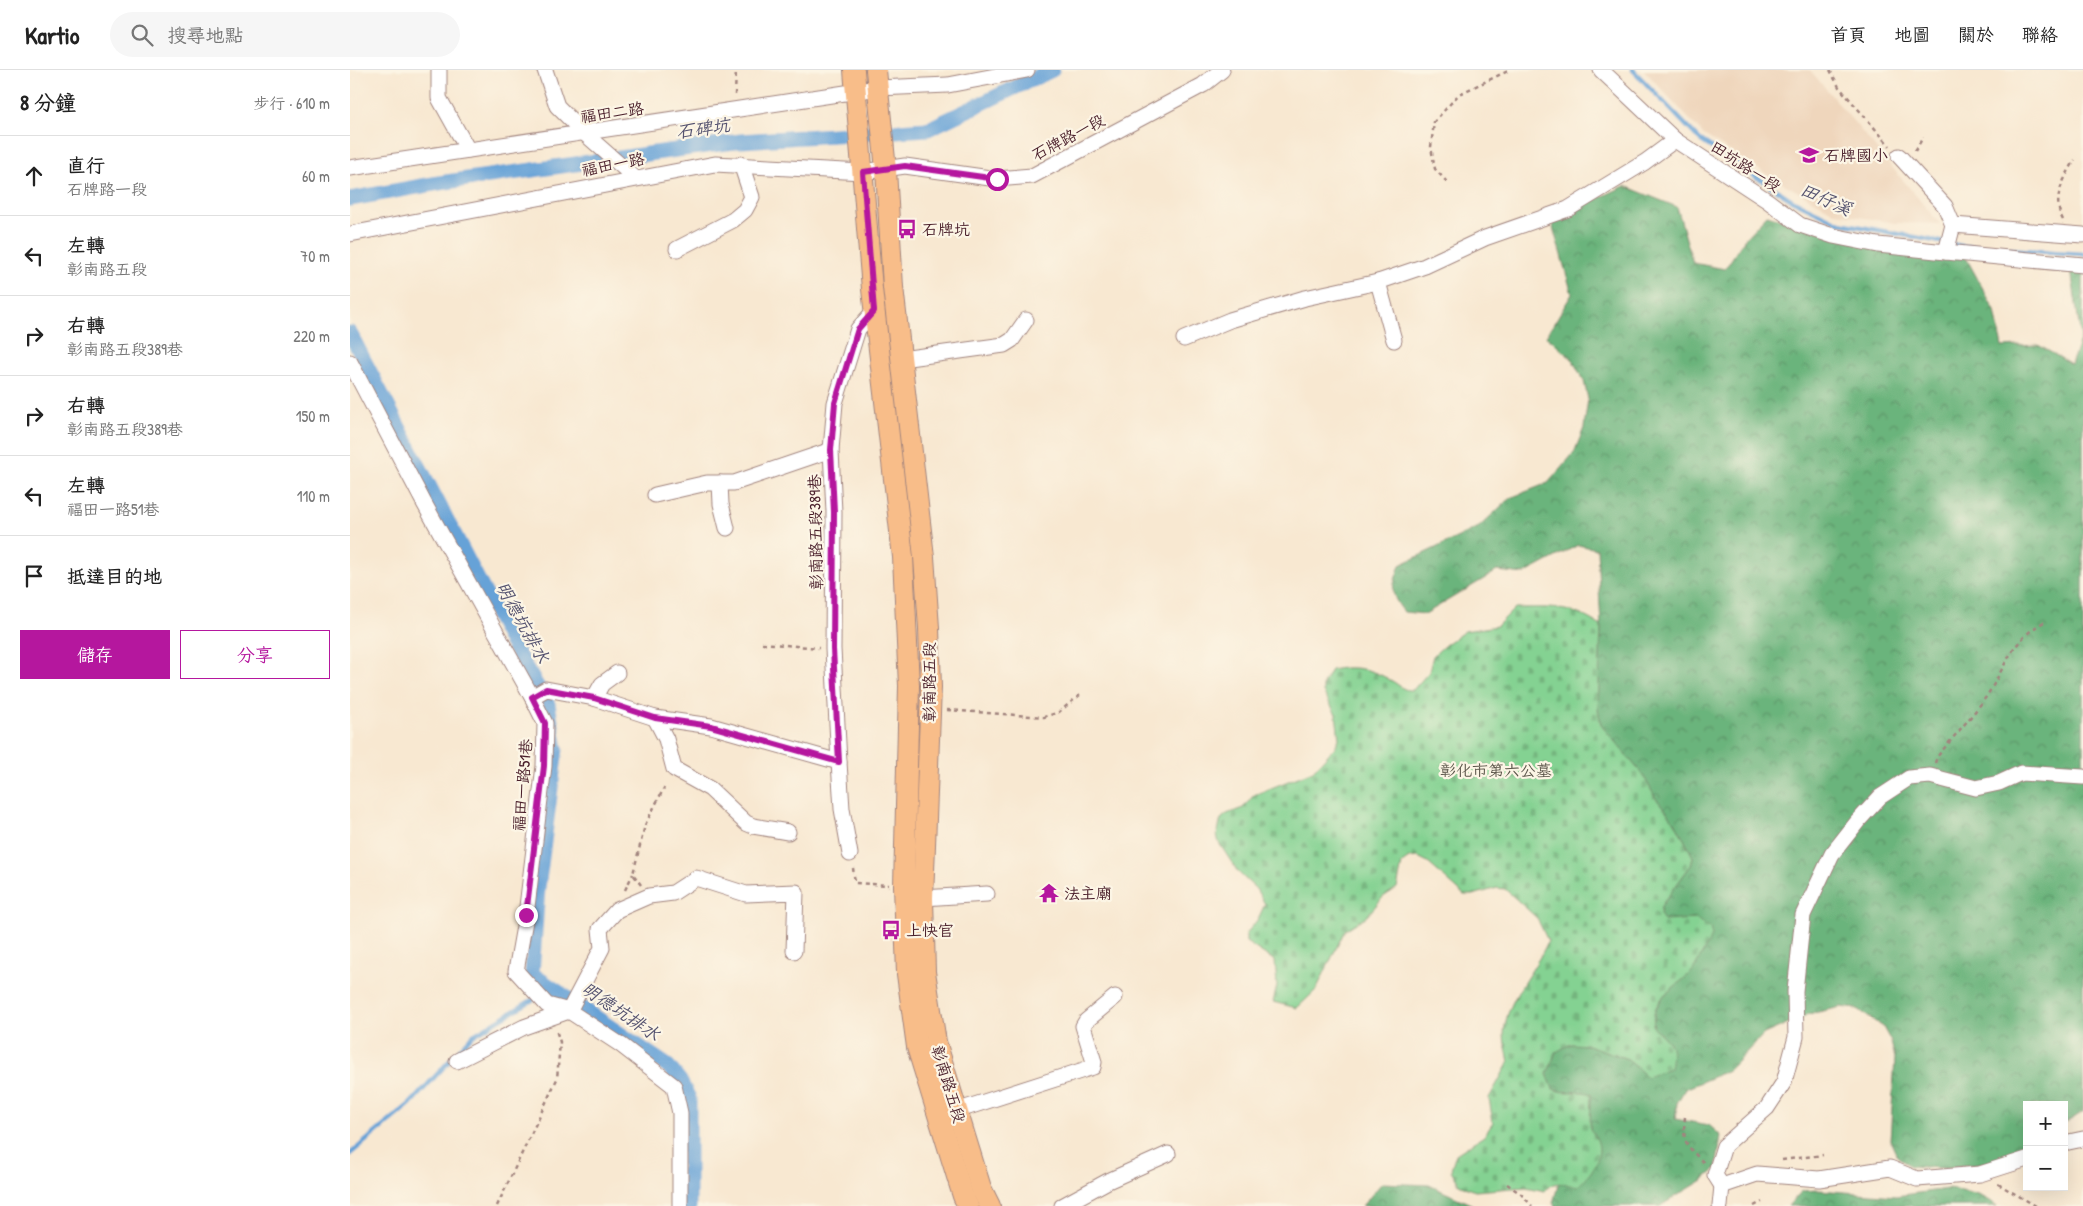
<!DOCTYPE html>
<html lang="zh-TW">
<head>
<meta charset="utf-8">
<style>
  body { margin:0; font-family:"Patrick Hand","LXGW WenKai TC",sans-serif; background:#f6f6f6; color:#222 }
  .controls { position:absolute; right:15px; bottom:15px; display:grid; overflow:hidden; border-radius:0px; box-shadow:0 5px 20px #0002 }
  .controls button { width:45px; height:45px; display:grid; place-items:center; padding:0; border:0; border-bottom:1px solid #e0e0e0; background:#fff; color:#222; font:25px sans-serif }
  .stop { position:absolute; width:15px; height:15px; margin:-11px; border:4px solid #b5179e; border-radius:50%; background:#fff }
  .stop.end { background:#b5179e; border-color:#fff; box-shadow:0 1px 5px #0008 }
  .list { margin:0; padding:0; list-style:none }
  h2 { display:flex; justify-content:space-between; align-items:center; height:65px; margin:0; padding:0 20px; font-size:21px }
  h2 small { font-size:16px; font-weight:400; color:#767676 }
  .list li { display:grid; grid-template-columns:32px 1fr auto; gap:15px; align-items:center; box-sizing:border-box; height:80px; padding:0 20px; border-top:1px solid #e0e0e0 }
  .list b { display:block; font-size:19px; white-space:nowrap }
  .list p { margin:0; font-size:16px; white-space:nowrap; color:#767676 }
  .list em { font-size:16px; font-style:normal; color:#767676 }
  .actions { display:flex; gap:10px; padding:15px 20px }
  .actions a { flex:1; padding:11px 0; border:1px solid #b5179e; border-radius:0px; text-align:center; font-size:18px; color:#b5179e }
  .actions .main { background:#b5179e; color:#fff }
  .icon { flex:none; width:28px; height:28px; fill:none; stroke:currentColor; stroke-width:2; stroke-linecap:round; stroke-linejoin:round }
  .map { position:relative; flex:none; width:1733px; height:1136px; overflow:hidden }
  header { display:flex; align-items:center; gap:30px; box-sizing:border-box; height:70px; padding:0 25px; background:#fff; border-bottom:1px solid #e0e0e0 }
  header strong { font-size:24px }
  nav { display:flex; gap:28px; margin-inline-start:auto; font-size:18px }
  .search { width:350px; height:45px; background:#f6f6f6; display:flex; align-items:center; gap:12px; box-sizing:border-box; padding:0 18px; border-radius:28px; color:#767676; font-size:19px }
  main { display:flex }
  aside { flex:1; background:#fff }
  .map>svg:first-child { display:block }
  .built { fill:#efd6bc }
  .forest { fill:url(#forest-crowns); stroke:#5a6a54 }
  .cemetery { fill:url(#cemetery-stones); stroke:#67785e }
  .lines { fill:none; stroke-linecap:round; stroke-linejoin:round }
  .stream { stroke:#66a2d7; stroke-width:4.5 }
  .canal { stroke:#66a2d7; stroke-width:15 }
  .minor-casing { stroke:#a1847e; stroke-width:17 }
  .major-casing { stroke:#a1847e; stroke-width:22 }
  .path { stroke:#a1847e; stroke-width:2.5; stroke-dasharray:4 4; stroke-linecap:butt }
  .minor { stroke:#fff; stroke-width:15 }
  .major { stroke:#f8bd89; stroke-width:20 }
  .route { stroke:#b5179e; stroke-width:6 }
  .labels { text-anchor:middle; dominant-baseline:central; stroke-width:4.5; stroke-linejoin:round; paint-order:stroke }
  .street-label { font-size:16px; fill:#4a1f2b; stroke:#fcf5e5 }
  .poi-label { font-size:16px; fill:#4a1f2b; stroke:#fcf5e5; text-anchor:start }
  .park-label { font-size:16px; fill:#5b554a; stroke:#fcf5e5 }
  .water-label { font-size:18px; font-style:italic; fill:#555370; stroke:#fcf5e5 }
</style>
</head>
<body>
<header>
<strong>Kartio</strong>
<div class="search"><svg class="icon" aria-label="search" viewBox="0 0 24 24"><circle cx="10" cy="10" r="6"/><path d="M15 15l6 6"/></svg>搜尋地點</div>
<nav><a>首頁</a><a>地圖</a><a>關於</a><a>聯絡</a></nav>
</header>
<main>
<aside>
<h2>8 分鐘<small>步行 · 610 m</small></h2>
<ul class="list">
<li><svg class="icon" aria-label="ahead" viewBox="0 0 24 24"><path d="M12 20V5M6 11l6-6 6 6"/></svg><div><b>直行</b><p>石牌路一段</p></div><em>60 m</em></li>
<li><svg class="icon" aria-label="left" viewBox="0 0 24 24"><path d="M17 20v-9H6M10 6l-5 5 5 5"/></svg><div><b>左轉</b><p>彰南路五段</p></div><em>70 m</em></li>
<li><svg class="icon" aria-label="right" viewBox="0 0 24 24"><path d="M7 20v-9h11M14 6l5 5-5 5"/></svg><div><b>右轉</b><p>彰南路五段389巷</p></div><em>220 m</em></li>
<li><svg class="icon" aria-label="right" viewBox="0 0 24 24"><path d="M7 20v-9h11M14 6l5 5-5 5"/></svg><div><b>右轉</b><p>彰南路五段389巷</p></div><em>150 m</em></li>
<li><svg class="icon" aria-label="left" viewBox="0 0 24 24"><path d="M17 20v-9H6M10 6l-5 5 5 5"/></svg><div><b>左轉</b><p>福田一路51巷</p></div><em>110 m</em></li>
<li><svg class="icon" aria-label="arrive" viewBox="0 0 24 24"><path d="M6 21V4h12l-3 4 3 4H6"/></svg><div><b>抵達目的地</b></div></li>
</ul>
<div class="actions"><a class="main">儲存</a><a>分享</a></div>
</aside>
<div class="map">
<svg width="1733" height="1136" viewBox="0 0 1733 1136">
  <defs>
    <pattern id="forest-crowns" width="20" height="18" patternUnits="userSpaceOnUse" patternTransform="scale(1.25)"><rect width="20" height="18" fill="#6bb47c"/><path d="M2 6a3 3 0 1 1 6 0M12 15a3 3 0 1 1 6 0" fill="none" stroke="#5a9266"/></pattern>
    <pattern id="cemetery-stones" width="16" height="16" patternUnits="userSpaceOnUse" patternTransform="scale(1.25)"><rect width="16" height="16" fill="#84d292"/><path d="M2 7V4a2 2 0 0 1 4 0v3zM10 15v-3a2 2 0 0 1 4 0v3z" fill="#74b47e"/></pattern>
  </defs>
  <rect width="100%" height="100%" fill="#fcf5e5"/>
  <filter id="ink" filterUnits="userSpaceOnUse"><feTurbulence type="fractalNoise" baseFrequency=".02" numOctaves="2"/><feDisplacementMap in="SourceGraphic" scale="10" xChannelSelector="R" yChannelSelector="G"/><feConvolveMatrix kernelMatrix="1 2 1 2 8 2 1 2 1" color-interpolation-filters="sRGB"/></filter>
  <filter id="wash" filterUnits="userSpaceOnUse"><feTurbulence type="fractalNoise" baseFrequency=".0096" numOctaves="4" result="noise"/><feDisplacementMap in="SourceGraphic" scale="20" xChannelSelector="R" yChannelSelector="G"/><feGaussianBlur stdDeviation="1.12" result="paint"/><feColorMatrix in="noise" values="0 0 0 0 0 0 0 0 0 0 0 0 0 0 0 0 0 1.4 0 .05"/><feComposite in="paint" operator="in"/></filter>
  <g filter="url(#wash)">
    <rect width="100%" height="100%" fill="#f8e8d1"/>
    <polygon class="built" points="1294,0 1460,0 1590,154 1545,153 1486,143 1418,105 1354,65"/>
    <g class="forest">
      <path d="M 1275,116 L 1327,137 L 1343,193 L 1375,199 L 1396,167 L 1417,145 L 1504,172 L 1613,182 L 1645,241 L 1652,277 L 1688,275 L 1721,294 L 1731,268 L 1720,193 L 1733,194 L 1733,1042 L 1714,1054 L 1714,1035 L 1677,1035 L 1677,1077 L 1656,1090 L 1592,1098 L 1560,1096 L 1547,1086 L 1540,1070 L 1545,988 L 1541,972 L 1533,957 L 1507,939 L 1491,937 L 1459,944 L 1414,964 L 1379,1000 L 1335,1019 L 1327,1033 L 1325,1049 L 1359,1055 L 1371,1066 L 1366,1099 L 1353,1110 L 1310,1136 L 1205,1136 L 1203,1133 L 1209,1112 L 1240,1059 L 1241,1024 C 1228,1019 1215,1025 1203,1019 L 1197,1004 L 1206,981 L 1221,974 L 1238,975 L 1278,989 L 1297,1007 L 1320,974 L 1303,956 L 1305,940 L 1314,925 L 1342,902 L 1346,849 L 1314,851 L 1310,844 L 1311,836 L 1341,795 L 1343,787 L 1325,752 L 1305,727 L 1293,705 L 1251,655 L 1248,639 L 1251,556 L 1247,479 L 1228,475 L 1174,504 L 1147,501 L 1075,544 L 1054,542 C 1038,522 1043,517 1050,495 L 1129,457 L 1160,428 L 1198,413 L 1224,383 L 1234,358 L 1238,329 L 1234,311 L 1222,289 L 1196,266 L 1222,224 L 1201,150 Z"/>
      <polygon points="1032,1113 1079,1115 1125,1136 1012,1136"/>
      <path d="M 1597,1119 C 1616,1121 1633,1124 1647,1136 L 1438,1136 L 1452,1121 L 1468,1120 L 1546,1126 Z"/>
    </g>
    <path class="cemetery" d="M 1165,538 C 1201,538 1220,535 1251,556 L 1248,639 L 1251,655 L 1293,705 L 1305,727 L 1325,752 L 1343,787 L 1341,795 L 1311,836 L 1310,844 L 1314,851 L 1346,849 L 1360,858 L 1362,866 L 1342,902 L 1314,925 L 1305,939 L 1303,956 C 1319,974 1325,972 1320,998 L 1297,1007 L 1278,989 L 1238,975 L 1221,974 L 1206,982 L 1197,1004 L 1203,1019 C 1215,1025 1228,1019 1241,1024 L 1240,1059 C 1259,1080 1245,1101 1227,1117 C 1215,1114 1203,1109 1195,1121 L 1176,1117 L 1125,1121 L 1109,1114 L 1101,1100 L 1106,1084 L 1134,1066 L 1143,1053 L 1139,1028 L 1159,992 C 1158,984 1154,974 1154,965 C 1155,930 1185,902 1198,871 L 1187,848 L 1155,819 L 1147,818 L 1123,825 L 1114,825 L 1076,791 L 1068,787 L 1059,788 L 1052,793 L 1047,818 L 1033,827 L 1017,846 L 995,860 L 966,920 L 947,938 L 923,932 L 927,916 L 925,891 L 896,872 L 896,864 L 908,849 L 915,834 L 906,819 L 888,802 L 869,773 L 867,765 L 871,749 L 877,744 L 893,738 L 904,725 L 963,701 L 985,677 L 989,669 L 986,644 L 973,622 L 973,614 L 981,600 C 1004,595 1022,599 1042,611 C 1051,616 1053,621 1063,620 L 1079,602 L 1083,586 L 1095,575 L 1115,561 L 1147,556 Z"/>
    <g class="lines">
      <g class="stream">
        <polyline points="1283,0 1350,70 1442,130 1490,153 1612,176 1733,184"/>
        <polyline points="0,1084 60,1034 122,966 202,918"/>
      </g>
      <g class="canal">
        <polyline points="0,129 89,113 391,71 578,59 702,0"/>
        <polyline points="0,263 160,571 198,634 206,679 188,818 182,904 318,996 330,1011 339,1028 339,1136"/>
      </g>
    </g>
  </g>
  <g filter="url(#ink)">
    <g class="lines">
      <defs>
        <g id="minor">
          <polyline points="89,0 89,28 118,80"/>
          <polyline points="195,0 207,36 234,63 285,108"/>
          <polyline points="1251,0 1325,70 1418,131 1450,155 1483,166 1528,175 1596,182 1603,155 1733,165"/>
          <polyline points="1549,86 1595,136 1603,155"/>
          <polyline points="0,98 528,18 598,15 677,0"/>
          <polyline points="0,164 365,94 513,102 555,96 647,109 682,106 853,15 872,0"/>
          <polyline points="327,179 383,150 395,140 402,127 391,94"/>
          <polyline points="1596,182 1733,195"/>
          <polyline points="1028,212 1044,270"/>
          <polyline points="834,269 880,250 955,228 1028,212 1075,196 1135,168 1218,139 1295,92 1325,70"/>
          <polyline points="551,289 654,275 662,270 676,250"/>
          <polyline points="0,292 74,433 182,627 195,653 194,696 176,845 166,901 197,935 219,941 271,975 324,1016 330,1043 330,1136"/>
          <polyline points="370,413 371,434 377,458"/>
          <polyline points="305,425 357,413 384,413 481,380"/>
          <polyline points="182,627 196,619 244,628 305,648 361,656 489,692 483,579 484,442 481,380 485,333 508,259 524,241"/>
          <polyline points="244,628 252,614 267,603"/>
          <polyline points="305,648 316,669 324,699 360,719 396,753 403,756 438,762"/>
          <polyline points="489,692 492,739 500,784"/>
          <polyline points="565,822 573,828 637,824"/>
          <polyline points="107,991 174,957 219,941 252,878 250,859 267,840 299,826 323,823 346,808 396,824 446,822 444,881"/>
          <polyline points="606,1041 743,997 744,992 733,956 736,951 765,927"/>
          <polyline points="1714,1073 1733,1069"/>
          <polyline points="1372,1116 1365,1105 1374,1076 1417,1038 1434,1012 1446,967 1445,921 1453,845 1482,784 1508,751 1530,727 1559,708 1580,706 1626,718 1649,713 1671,703 1733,707"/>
          <polyline points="1372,1116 1407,1104 1469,1109 1540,1098 1567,1109 1630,1104 1677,1089"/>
          <polyline points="712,1136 758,1111 818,1084"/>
          <polyline points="1370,1136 1372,1116"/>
        </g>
        <g id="major">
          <polyline points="504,0 522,219 553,487 559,616 554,816 557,904 567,977 613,1126 618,1136"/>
          <polyline points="526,0 536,100 543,217 574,487 579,558 581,617 573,828 575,902 586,972 631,1118 640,1136"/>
        </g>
      </defs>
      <use href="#minor" class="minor-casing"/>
      <use href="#major" class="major-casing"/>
      <g class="path">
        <polyline points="1480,0 1489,17 1540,76"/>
        <polyline points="385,25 386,0"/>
        <polyline points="1565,81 1573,67"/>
        <polyline points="1097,112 1085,99 1081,77 1084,52 1109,24 1160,0"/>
        <path d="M 1713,150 C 1701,128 1714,109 1725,90"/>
        <polyline points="412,573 469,578"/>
        <polyline points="597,640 694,647 709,642 731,624"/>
        <path d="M 1585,693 L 1587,687 C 1603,667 1621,648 1636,627 C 1656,597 1660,571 1694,552"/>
        <polyline points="503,798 505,813 539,815"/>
        <polyline points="291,815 283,804 295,755 314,718"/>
        <polyline points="275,820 283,804"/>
        <path d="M 1335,1047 C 1332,1073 1336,1075 1354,1093"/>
        <polyline points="1432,1090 1473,1085"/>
        <polyline points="1157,1114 1171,1124 1182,1136"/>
        <polyline points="1648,1114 1686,1136"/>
        <polyline points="147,1136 207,1009 210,972 206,960"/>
        <polyline points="1404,1136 1412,1132"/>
      </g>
      <use href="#minor" class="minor"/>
      <use href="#major" class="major"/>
    </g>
  </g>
  <g class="lines" filter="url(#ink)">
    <polyline class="route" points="176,845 194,696 195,653 182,627 196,619 244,628 305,648 361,656 489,692 483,579 484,442 481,380 485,333 508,259 524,241 513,102 555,96 647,109"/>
  </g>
  <defs>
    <symbol id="school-bare" viewBox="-9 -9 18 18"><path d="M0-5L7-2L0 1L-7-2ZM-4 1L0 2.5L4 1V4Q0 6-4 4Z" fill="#b5179e" stroke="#fcf5e5" stroke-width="2.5" paint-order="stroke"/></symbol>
    <symbol id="bus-bare" viewBox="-9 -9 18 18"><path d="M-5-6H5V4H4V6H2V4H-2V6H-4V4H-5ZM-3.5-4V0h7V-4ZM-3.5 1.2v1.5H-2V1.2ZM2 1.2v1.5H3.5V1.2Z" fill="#b5179e" stroke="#fcf5e5" stroke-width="2.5" paint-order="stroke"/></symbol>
    <symbol id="temple-bare" viewBox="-9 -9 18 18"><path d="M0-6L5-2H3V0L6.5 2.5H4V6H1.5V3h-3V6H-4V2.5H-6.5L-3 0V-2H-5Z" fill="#b5179e" stroke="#fcf5e5" stroke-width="2.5" paint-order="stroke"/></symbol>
  </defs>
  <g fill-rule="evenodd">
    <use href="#school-bare" x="1445" y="71" width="28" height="28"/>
    <use href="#bus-bare" x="543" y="145" width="28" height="28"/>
    <use href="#temple-bare" x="685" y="809" width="28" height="28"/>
    <use href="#bus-bare" x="527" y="846" width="28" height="28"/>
  </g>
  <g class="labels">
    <g class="street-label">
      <text transform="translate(262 42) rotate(-8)">福田二路</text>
      <text transform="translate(718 67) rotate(-28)">石牌路一段</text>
      <text transform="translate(263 94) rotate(-11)">福田一路</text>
      <text transform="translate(1396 96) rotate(33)">田坑路一段</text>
      <text transform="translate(465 462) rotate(-91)">彰南路五段389巷</text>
      <text transform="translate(579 612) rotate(-90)">彰南路五段</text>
      <text transform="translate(172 715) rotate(-85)">福田一路51巷</text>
      <text transform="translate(599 1014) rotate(73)">彰南路五段</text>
    </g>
    <g class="poi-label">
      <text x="1474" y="85">石牌國小</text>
      <text x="572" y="159">石牌坑</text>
      <text x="714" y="823">法主廟</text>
      <text x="556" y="860">上快官</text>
    </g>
    <g class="park-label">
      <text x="1146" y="700">彰化市第六公墓</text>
    </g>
    <g class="water-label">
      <text transform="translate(353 58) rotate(-8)">石碑坑</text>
      <text transform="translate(1476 129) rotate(24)">田仔溪</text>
      <text transform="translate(173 552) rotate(61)">明德坑排水</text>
      <text transform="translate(271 941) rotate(34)">明德坑排水</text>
    </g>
  </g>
</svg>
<div class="controls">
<button>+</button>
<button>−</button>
</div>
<div class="stop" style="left:647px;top:109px"></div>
<div class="stop end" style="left:176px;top:845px"></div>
</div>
</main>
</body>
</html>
